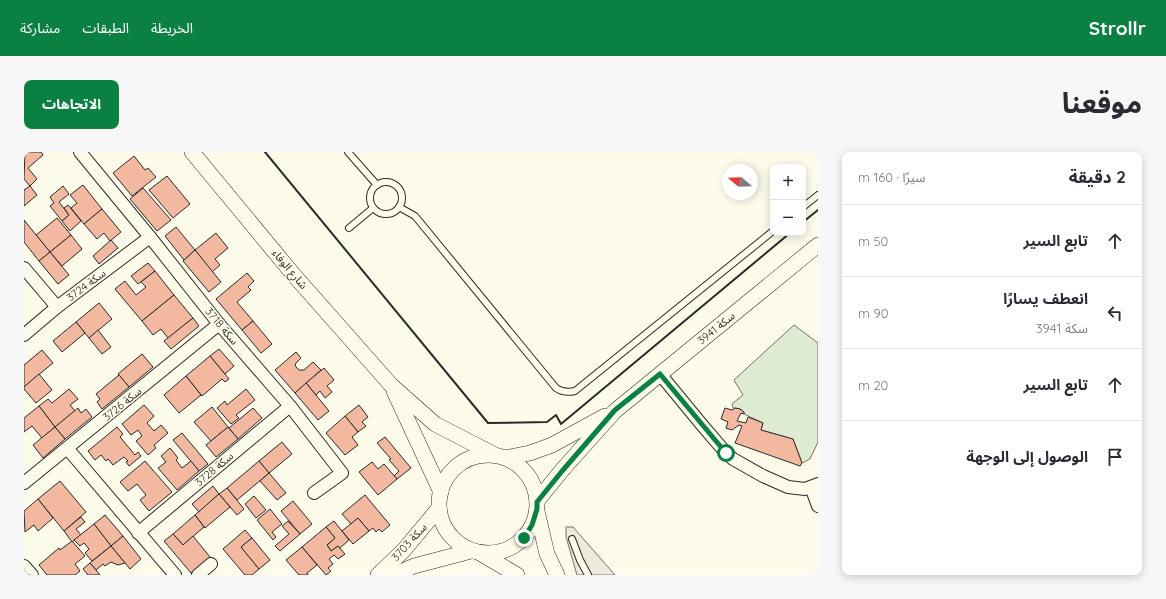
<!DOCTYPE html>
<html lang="ar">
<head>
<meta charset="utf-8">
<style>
  body { margin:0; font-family:Quicksand,"Noto Sans Arabic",sans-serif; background:#f7f7f7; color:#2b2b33; direction:rtl }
  .controls { position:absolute; right:12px; top:12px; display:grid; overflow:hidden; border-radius:8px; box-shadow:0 2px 10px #0003 }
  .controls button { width:36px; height:36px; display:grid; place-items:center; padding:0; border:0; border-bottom:1px solid #e1e1e2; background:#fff; color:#2b2b33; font:20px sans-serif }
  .compass { position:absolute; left:698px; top:12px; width:36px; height:36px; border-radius:50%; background:#fff; box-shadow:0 2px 10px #0003; rotate:289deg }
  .stop { position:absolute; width:12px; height:12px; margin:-9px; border:3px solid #0b8043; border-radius:50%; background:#fff }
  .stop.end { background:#0b8043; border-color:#fff; box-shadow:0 1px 4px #0008 }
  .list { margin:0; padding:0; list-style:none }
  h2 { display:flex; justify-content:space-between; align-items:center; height:52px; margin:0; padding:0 16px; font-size:17px }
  h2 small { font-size:13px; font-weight:400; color:#7c7c81 }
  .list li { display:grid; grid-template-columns:26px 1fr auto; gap:12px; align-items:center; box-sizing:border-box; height:72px; padding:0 16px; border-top:1px solid #e1e1e2 }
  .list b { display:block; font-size:15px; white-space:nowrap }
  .list p { margin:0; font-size:13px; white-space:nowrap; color:#7c7c81 }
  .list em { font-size:13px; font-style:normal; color:#7c7c81 }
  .icon { flex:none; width:22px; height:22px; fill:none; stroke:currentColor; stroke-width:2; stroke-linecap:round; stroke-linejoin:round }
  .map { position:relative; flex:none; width:794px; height:423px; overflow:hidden; direction:ltr; border-radius:8px }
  header { display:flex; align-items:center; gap:24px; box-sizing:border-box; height:56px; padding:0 20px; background:#0b8043; color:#fff }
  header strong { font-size:19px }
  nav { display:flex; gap:22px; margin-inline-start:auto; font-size:14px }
  .intro { display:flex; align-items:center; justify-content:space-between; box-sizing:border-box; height:96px; padding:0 24px }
  h1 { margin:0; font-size:28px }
  .button { padding:10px 18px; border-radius:8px; background:#0b8043; color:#fff; font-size:14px; font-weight:700 }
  main { display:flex; gap:24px; padding:0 24px }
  aside { flex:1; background:#fff; border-radius:8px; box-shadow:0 2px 10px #0003 }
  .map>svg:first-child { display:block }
  .green { fill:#deebd1; stroke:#74746e }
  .parking { fill:#eceadb; stroke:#74746e }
  .building { fill:#f2b8a0; stroke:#2b2b2b }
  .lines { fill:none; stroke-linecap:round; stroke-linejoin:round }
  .service-casing { stroke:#2b2b2b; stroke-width:8 }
  .minor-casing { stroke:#2b2b2b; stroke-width:14 }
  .tertiary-casing { stroke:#2b2b2b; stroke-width:16 }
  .service { stroke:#fdfbea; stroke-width:6 }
  .minor { stroke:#fdfbea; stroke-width:12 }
  .tertiary { stroke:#fdfbea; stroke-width:15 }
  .wall { stroke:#2b2b2b; stroke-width:2 }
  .route { stroke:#0b8043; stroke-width:5 }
  .labels { text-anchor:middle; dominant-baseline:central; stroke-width:3; stroke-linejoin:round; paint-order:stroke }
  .street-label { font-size:11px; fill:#2b2b2b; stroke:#fdfbea }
</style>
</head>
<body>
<header>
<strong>Strollr</strong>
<nav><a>الخريطة</a><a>الطبقات</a><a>مشاركة</a></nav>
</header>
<div class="intro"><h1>موقعنا</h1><a class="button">الاتجاهات</a></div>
<main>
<aside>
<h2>2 دقيقة<small>سيرًا · 160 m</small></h2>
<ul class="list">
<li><svg class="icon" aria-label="ahead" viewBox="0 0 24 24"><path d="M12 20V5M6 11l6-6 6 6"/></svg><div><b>تابع السير</b></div><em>50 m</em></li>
<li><svg class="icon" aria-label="left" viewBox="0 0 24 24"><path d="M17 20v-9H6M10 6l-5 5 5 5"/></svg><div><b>انعطف يسارًا</b><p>سكة 3941</p></div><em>90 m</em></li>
<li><svg class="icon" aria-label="ahead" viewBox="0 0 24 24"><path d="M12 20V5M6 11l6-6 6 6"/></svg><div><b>تابع السير</b></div><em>20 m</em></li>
<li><svg class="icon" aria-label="arrive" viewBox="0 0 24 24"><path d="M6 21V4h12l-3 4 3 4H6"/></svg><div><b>الوصول إلى الوجهة</b></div></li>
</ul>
</aside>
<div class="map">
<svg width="794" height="423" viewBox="0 0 794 423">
  <rect width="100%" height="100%" fill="#fdfbea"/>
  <polygon class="green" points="770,173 794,191 794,290 786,307 778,311 769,287 737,278 739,271 720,262 720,260 716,257 709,256 708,252 719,243 710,228"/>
  <polygon class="parking" points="542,375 549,375 591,423 553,423 542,385"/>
  <g class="building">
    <polygon points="1,0 17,0 19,3 4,16 13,27 6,34 0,27"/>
    <polygon points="110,4 121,18 124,16 132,25 108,44 89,21"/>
    <polygon points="143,24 166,52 149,66 125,38"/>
    <polygon points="59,33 78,57 60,72 47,56 53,51 46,43"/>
    <polygon points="6,34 13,43 0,54 0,38"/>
    <polygon points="39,34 45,42 35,50 45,63 38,69 26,54 30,51 26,45"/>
    <polygon points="119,36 147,68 133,79 106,47"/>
    <polygon points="44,53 57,69 46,79 38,69 45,63 40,56"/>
    <polygon points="78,57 97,80 86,89 80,81 73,87 60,72"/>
    <polygon points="33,66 47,83 26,100 12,83"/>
    <polygon points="0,68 26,100 15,109 0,90"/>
    <polygon points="152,75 171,98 160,108 141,84"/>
    <polygon points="192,81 204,96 191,107 196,113 188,120 171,98"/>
    <polygon points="47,83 58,97 38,114 26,100"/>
    <polygon points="87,88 94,96 75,112 69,104"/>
    <polygon points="171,98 197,130 185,140 159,109"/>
    <polygon points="26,100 45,123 34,132 15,109"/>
    <polygon points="124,111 131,119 114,132 107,124"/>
    <polygon points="131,119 150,143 118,169 91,137 101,129 112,143 122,135 117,130"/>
    <polygon points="223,121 230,129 224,135 227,138 213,150 229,169 218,178 192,147"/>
    <polygon points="150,143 169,166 144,186 137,177 129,183 118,169"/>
    <polygon points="75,151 88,167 65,186 52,170"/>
    <polygon points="169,166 175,174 147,197 140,189"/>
    <polygon points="229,169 248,192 237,201 218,178"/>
    <polygon points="52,170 61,181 38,200 29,189"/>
    <polygon points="74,178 87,195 78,202 65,186"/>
    <polygon points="195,197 210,214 201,222 186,204"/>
    <polygon points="18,198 29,211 0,235 0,213"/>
    <polygon points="272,200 277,206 271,212 272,215 275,218 280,218 289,210 297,218 271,241 251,218"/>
    <polygon points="118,202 129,215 105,235 94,222"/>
    <polygon points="186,204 205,227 201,230 198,227 178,244 162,224"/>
    <polygon points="300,216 310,228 303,234 308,240 301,246 296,239 292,243 282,231"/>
    <polygon points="15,222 28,238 12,251 0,237 0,235"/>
    <polygon points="95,223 105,235 78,257 73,250 76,247 72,242"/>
    <polygon points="162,224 177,243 155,261 140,243"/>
    <polygon points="282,231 305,259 294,268 271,241"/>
    <polygon points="45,237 54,247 46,253 51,259 31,275 15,254 24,247 28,251"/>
    <polygon points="222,237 231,248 212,263 215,266 207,272 193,256 201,249 203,253"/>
    <polygon points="120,253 130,264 123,271 130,279 137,273 144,281 130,293 132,296 124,303 112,289 118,284 114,278 107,283 98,272"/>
    <polygon points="335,253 344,265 338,270 342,274 334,280 321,264"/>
    <polygon points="15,254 31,275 18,286 8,274 0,280 0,266"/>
    <polygon points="188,255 204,275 187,289 170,270"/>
    <polygon points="54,256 57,261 62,257 68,265 41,287 31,275"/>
    <polygon points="229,256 238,266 214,287 205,276"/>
    <polygon points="701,256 708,258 711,256 716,257 720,260 720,262 717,261 713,269 722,271 724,265 739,271 737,278 769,287 778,311 776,314 711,291 718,274 715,273 708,278 702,276 704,270 697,267"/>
    <polygon points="321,264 334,280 328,285 334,293 321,303 302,281"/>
    <polygon points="31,275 41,287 19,306 9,293"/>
    <polygon points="93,275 99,282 96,285 111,303 114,300 117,304 105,314 102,310 104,309 100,305 89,313 84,307 82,309 77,303 71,308 64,299"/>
    <polygon points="204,275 214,287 192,305 182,293"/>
    <polygon points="158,281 184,312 175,319 149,288"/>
    <polygon points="361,285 387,316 373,327 370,324 375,319 365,308 367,307 353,291"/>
    <polygon points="258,290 268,302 245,321 235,309"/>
    <polygon points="146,296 154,306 152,308 158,316 167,309 175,319 153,338 134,316 142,310 137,304"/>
    <polygon points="121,309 148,340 125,359 116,348 122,343 113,332 104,339 96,330"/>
    <polygon points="235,309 245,321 213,348 203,336"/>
    <polygon points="348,310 354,317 360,312 373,327 354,343 335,320"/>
    <polygon points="245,321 262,341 253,348 236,329"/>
    <polygon points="36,329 62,360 40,379 14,347"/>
    <polygon points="189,334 195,342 175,360 168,352"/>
    <polygon points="203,336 220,357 213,363 195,342"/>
    <polygon points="195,342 206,355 181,376 171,363"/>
    <polygon points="341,343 366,373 358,380 355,377 352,380 349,376 345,379 334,366 327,372 318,362"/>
    <polygon points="230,344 242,358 232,366 221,352"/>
    <polygon points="14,347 29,366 14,379 10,373 1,380 0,359"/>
    <polygon points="269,349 288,372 276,382 257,359"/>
    <polygon points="246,357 258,372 248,380 252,385 249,388 233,368"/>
    <polygon points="81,363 99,384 87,394 70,372"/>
    <polygon points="171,363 180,375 159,393 149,382"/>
    <polygon points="57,365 61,370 52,377 57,383 48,390 40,379"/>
    <polygon points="334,366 345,379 329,392 318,379"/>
    <polygon points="264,369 276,382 256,399 251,394 265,382 258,374"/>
    <polygon points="310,369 325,388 316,396 314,394 307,399 303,393 311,386 302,375"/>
    <polygon points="70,372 87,394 68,409 61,401 65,397 60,391 56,394 50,388"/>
    <polygon points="302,375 311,386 303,393 307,399 314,394 321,402 314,407 310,403 305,407 309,412 304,416 307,419 302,423 278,395"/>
    <polygon points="221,378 228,386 217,395 235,417 228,423 221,423 199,397"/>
    <polygon points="149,382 159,393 169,384 186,405 167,421 140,389"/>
    <polygon points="99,384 117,407 106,417 87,394"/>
    <polygon points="228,386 246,408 235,417 217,395"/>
    <polygon points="48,389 61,404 51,412 56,419 51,423 23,423 15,413 35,396 36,398"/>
    <polygon points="87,394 101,411 94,413 87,410 81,414 79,412 72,418 66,411"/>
    <polygon points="278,395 293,413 283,421 284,423 275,423 262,408"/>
    <polygon points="66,411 72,418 76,423 64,423 59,417"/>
  </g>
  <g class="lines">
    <defs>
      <g id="service">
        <polyline points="324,0 353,33"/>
        <circle cx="362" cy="46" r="16"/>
        <path d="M 375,55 L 391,64 L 532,236 C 538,240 543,241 551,239 L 749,79"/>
        <polyline points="779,55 794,43"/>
        <polyline points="325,76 349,56"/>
        <polyline points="548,387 556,408 564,423"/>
      </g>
      <g id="minor">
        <polyline points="56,0 126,85 195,172 266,254 318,321 290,341"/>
        <polyline points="0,116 33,155"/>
        <polyline points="0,183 33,155 126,85"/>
        <polyline points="636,222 678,273 702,301 709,307 739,324 764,335 781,337 794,332"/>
        <polyline points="43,296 151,423"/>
        <polyline points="0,331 195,172"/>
        <polyline points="787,335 794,354"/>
        <polyline points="114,381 266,254"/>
        <polyline points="0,414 8,423"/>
        <polyline points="174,423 187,412"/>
      </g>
      <g id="tertiary">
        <polyline points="168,0 269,122 367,233 411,272 471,303"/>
        <polyline points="370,239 417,340"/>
        <circle cx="464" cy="352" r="49"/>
        <polyline points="481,306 506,301 528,293 581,264"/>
        <polyline points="513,349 539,317 591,259 794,93"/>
        <polyline points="513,359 523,402 533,423"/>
        <polyline points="456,401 493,423"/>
        <polyline points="354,423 380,398 415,356"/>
        <polyline points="370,423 390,414 447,399"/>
      </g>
    </defs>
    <use href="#service" class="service-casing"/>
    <use href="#minor" class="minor-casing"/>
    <use href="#tertiary" class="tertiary-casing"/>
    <use href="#service" class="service"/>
    <use href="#minor" class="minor"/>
    <use href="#tertiary" class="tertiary"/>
    <g class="wall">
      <polyline points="241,0 464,271 523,270 532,263 537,272 766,81"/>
      <polyline points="779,70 794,58"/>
    </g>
  </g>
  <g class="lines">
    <polyline class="route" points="500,386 508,373 513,357 513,350 539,318 591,258 636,222 702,301"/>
  </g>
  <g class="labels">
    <g class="street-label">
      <text transform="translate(266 117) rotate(50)">شارع الوفاء</text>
      <text transform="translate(62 133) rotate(-37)">سكة 3724</text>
      <text transform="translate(198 174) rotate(50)">سكة 3718</text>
      <text transform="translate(692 176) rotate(-39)">سكة 3941</text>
      <text transform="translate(98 252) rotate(-39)">سكة 3726</text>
      <text transform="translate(190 317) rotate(-40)">سكة 3728</text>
      <text transform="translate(385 390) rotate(-48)">سكة 3703</text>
    </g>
  </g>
</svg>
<div class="controls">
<button>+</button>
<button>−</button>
</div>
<svg class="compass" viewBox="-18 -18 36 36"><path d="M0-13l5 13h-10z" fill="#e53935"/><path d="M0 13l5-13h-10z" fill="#7c7c81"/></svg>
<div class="stop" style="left:702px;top:301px"></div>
<div class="stop end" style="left:500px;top:386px"></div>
</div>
</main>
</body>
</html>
